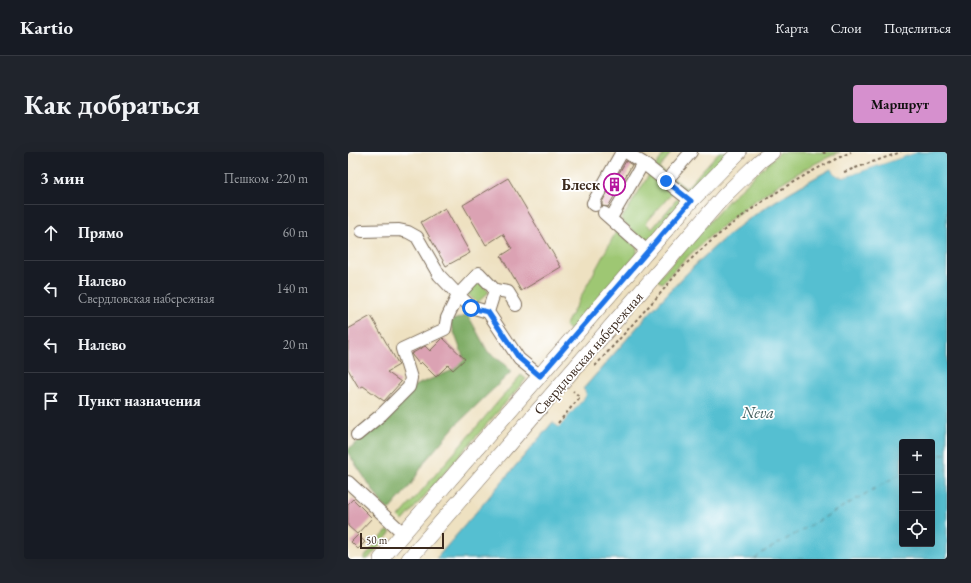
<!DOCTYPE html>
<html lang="ru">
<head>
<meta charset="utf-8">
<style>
  body { margin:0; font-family:"EB Garamond",serif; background:#20242c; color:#f1f3f6 }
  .controls { position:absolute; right:12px; bottom:12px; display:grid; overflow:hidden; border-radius:4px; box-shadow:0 4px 16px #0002 }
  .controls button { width:36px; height:36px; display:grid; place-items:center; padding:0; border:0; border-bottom:1px solid #363941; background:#171b24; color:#f1f3f6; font:20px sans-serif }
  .scale { position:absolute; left:12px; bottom:10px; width:84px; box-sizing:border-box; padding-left:4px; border:2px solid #3b2a1e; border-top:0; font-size:11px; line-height:14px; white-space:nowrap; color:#3b2a1e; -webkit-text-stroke:3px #fff; paint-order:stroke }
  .stop { position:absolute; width:12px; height:12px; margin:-9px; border:3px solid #1a73e8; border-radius:50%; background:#fff }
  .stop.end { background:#1a73e8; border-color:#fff; box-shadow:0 1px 4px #0008 }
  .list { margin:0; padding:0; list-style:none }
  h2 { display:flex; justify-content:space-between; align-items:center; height:52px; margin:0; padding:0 16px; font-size:17px }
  h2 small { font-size:13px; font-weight:400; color:#9ea1a6 }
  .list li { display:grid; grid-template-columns:26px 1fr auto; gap:12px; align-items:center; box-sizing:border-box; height:56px; padding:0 16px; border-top:1px solid #363941 }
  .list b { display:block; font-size:15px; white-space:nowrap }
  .list p { margin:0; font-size:13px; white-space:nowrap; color:#9ea1a6 }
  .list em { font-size:13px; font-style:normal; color:#9ea1a6 }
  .icon { flex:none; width:22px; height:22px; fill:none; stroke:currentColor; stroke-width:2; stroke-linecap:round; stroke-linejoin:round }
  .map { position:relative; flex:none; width:599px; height:407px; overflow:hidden; border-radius:4px }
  header { display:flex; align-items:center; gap:24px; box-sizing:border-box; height:56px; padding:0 20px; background:#171b24; border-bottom:1px solid #363941 }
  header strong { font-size:19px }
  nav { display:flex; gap:22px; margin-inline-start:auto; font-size:14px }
  .intro { display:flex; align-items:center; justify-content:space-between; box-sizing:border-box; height:96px; padding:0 24px }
  h1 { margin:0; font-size:28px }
  .button { padding:10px 18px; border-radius:4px; background:#d690ce; color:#111; font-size:14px; font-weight:700 }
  main { display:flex; gap:24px; padding:0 24px }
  aside { flex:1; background:#171b24; border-radius:4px; box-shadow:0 4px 16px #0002 }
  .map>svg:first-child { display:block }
  .green { fill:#9ec773; stroke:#6c7848 }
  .forest { fill:#7eac65; stroke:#5c6b42 }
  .water { fill:#55bfd1; stroke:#487478; fill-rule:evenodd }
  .pier { fill:#eee1c1 }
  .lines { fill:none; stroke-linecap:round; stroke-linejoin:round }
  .ferry { stroke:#445e5d; stroke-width:1; stroke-dasharray:5 4; stroke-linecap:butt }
  .building { fill:#dba2b3 }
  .minor-casing { stroke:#7a6a57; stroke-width:14 }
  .major-casing { stroke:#7a6a57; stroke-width:16 }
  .path { stroke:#7a6a57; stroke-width:2; stroke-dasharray:3 3; stroke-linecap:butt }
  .minor { stroke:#fff; stroke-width:12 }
  .major { stroke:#fff; stroke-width:15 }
  .route { stroke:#1a73e8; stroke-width:5 }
  .labels { text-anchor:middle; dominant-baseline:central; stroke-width:3.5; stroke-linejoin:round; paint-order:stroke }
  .poi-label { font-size:15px; font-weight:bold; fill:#3b2a1e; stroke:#fff; text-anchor:end }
  .street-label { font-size:15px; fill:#3b2a1e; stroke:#fff }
  .water-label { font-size:16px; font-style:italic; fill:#445e5d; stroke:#fff }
</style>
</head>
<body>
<header>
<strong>Kartio</strong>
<nav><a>Карта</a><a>Слои</a><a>Поделиться</a></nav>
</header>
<div class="intro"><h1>Как добраться</h1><a class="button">Маршрут</a></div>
<main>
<aside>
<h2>3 мин<small>Пешком · 220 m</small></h2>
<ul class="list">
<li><svg class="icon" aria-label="ahead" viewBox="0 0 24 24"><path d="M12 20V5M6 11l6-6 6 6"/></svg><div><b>Прямо</b></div><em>60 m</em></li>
<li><svg class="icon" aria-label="left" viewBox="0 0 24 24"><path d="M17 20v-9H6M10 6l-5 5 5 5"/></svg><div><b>Налево</b><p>Свердловская набережная</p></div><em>140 m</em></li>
<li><svg class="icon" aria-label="left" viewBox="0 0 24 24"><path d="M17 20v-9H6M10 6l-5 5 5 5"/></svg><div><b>Налево</b></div><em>20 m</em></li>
<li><svg class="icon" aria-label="arrive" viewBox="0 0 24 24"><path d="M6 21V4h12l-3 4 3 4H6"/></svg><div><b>Пункт назначения</b></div></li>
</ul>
</aside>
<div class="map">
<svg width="599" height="407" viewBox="0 0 599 407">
  <rect width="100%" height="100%" fill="#fff"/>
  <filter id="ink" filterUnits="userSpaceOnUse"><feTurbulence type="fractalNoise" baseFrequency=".025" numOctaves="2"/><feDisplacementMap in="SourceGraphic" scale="8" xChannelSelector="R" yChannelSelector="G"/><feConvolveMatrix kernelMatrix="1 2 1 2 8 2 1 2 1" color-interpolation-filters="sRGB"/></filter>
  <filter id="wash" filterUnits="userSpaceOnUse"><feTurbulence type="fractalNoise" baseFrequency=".012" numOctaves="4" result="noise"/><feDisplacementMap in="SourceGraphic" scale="16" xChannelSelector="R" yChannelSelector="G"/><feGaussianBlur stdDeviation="0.9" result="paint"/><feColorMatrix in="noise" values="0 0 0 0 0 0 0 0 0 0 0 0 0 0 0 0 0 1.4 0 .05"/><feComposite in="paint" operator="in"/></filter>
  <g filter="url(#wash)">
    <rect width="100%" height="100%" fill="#eee1c1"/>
    <g class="green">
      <polygon points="317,0 324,0 311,16 338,36 371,0 380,0 342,39 339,39 307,15"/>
      <path d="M 432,0 L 492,0 C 426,28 362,79 314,131 L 309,128 L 382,47 Z"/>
      <polygon points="301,23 324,41 298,71 304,77 330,46 334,49 299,91 273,68"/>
      <polygon points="269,78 289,96 289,102 222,179 217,174"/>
      <polygon points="130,129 141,140 129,151 118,140"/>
      <polygon points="173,223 178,227 55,369 51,365"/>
      <polygon points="41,379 43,380 20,407 15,407 38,380"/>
    </g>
    <polygon class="forest" points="120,163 140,200 158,213 163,220 107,274 78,308 62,334 41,358 35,353 0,301 0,297 17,285 34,269 66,234 105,218 116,207 102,169"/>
    <path class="water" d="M 569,0 L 599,0 L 599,407 L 88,407 L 205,270 L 211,275 L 237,245 L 237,239 L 235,237 C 280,187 322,134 372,90 C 405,61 444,38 483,17 C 486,22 490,26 497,25 ZM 554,290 L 584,290 L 584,392 L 554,392 Z"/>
    <g class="pier">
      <polygon points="563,0 569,0 497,25 489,24 483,17 485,16 490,22 496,23"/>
      <polygon points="235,237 238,242 237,245 211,275 205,270 207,269 211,272 223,259 236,244 236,240 234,238"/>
    </g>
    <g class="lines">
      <g class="ferry">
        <polyline points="584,306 599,301"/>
        <polyline points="407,407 414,401 554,321"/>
      </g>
    </g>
    <g id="blocks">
      <g class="building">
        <polygon points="278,9 284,13 260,55 254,54 254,50"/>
        <polygon points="160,26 213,115 173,139 153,104 164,97 155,82 138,93 115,53"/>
        <polygon points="97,56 122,101 98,114 73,70"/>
        <polygon points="23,164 51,213 39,220 53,230 36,249 15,234 11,236 0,217 0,177"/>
        <polygon points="95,186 117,207 105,218 100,213 88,225 73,210 71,212 63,202 77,194 82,199"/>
        <polygon points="5,347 24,366 9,382 0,374 0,352"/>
        <polygon points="10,383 17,390 10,397 3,390"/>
      </g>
    </g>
  </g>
  <g filter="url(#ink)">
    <use href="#blocks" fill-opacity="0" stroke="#7a6a57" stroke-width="1"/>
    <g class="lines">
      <defs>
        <g id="minor">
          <polyline points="278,0 295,11 343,49"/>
          <polyline points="324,22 343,0"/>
          <polyline points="247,53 245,51 274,0"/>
          <polyline points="256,61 300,100"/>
          <polyline points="263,66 295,11"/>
          <polyline points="147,138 160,140 168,153"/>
          <polyline points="140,160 123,155 110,143 131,121 147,138 140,160 171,207 192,224"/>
          <polyline points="9,283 33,263 61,235 63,226 54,197 97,177 99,166 110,143 91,123 69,85 60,80 51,78 14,79"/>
          <polyline points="0,330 55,381"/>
        </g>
        <g id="major">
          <polyline points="33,407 343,49 391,0"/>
          <polyline points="61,407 376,44 412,9 424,0"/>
        </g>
      </defs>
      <use href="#minor" class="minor-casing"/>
      <use href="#major" class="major-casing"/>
      <g class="path">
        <polyline points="475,0 476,1 480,0"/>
        <polyline points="496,20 553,0"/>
        <path d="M 247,214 C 268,191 289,167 310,144 C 320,133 329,120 340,110 C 387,65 443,27 503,0"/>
        <polyline points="210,271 232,245 225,239"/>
      </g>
      <use href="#minor" class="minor"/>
      <use href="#major" class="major"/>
    </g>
  </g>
  <g class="lines" filter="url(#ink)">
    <polyline class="route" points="123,156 140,160 171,206 192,224 343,49 318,29"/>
  </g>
  <defs>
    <symbol id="building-ring" viewBox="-11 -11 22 22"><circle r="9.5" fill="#fff" stroke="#b5179e" stroke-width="1.5"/><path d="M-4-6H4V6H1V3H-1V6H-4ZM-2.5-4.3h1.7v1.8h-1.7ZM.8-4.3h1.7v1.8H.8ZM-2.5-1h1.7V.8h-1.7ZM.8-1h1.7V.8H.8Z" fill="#b5179e"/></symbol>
  </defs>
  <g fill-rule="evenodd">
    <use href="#building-ring" x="254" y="20" width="25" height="25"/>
  </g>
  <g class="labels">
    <g class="poi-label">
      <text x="252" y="32">Блеск</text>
    </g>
    <g class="street-label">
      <text transform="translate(240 201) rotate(-49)">Свердловская набережная</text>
    </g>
    <g class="water-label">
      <text x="410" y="260">Neva</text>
    </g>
  </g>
</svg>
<div class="controls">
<button>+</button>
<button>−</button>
<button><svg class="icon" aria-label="locate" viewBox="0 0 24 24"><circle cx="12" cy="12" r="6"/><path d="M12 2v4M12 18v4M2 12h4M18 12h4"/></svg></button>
</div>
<div class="scale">50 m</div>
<div class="stop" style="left:123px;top:156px"></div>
<div class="stop end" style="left:318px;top:29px"></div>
</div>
</main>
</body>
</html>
